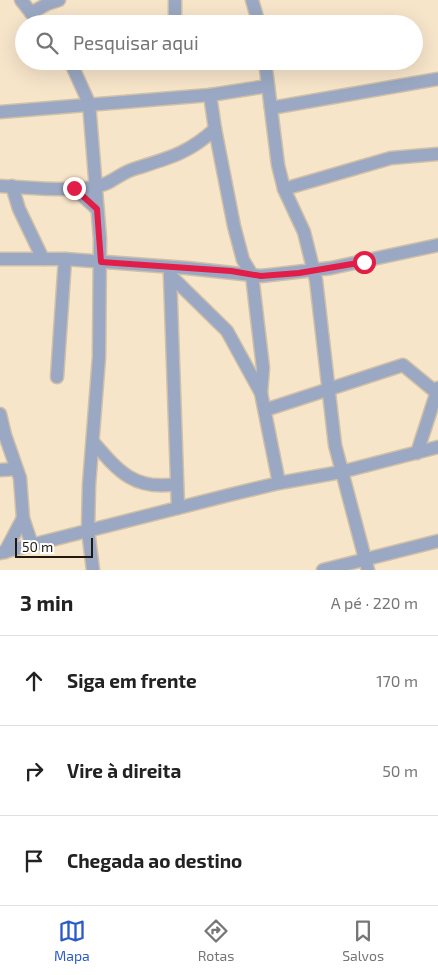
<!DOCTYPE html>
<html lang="pt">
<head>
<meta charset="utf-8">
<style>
  body { margin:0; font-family:"Exo 2",sans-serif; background:#f6f6f6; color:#222 }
  .scale { position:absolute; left:15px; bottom:12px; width:78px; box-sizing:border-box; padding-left:5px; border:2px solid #1f190f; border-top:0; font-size:14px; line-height:18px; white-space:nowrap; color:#1f190f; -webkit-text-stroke:4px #fff; paint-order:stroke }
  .stop { position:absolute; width:15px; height:15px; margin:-11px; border:4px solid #e11d48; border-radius:50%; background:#fff }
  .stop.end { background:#e11d48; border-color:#fff; box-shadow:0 1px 5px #0008 }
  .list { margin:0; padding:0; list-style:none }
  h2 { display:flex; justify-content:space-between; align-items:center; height:65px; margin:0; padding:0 20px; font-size:21px }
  h2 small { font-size:16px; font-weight:400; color:#767676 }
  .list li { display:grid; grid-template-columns:32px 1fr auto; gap:15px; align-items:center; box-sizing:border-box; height:90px; padding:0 20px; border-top:1px solid #e0e0e0 }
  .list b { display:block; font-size:19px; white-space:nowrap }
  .list em { font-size:16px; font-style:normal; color:#767676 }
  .icon { flex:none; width:28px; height:28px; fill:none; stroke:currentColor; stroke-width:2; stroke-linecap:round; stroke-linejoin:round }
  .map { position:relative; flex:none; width:438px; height:570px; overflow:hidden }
  .search { position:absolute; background:#fff; box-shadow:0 5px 20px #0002; left:15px; right:15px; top:15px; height:55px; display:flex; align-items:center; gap:12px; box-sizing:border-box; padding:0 18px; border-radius:28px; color:#767676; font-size:19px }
  .sheet { height:335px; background:#fff }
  nav { display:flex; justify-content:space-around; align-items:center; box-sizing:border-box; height:70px; border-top:1px solid #e0e0e0; background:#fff; font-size:14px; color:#767676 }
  nav a { display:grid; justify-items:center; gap:2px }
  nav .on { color:#2a5bc9 }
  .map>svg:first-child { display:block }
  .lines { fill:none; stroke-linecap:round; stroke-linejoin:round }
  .street-casing { stroke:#d0c0a8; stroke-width:15 }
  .street { stroke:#9aa8c3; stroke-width:12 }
  .route { stroke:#e11d48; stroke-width:6 }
</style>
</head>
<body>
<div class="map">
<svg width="438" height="570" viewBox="0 0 438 570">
  <rect width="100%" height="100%" fill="#f7e5ca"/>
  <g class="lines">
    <defs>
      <g id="street">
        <polyline points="21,0 40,24"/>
        <polyline points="252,0 259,24"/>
        <polyline points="31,13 47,4 59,0"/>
        <polyline points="170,24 175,19 175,0"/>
        <polyline points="70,61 89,103 100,239 99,357 89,485 88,530 93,570"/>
        <polyline points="265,61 278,165 284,189 304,232 316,280 335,445 368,570"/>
        <polyline points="210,95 215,129 234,226 243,260 252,275 263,368 261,393 279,483"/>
        <polyline points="271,108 438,79"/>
        <polyline points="0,112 210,95 268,86"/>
        <path d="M 0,186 C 27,187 83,194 107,183 C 117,178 125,171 137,168 C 169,158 189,153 215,129"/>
        <polyline points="12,186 19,209 43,259"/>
        <polyline points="74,188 97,209"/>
        <polyline points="284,189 391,158 438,154"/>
        <polyline points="0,259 65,259 187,268 261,276 331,268 438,245"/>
        <polyline points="170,272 170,275 227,331 261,393"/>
        <polyline points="170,275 178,508"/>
        <polyline points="57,377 65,259"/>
        <polyline points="265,410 403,365 438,394"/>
        <polyline points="0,414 5,435 20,478 23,518 32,545"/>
        <path d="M 94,443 C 119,472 135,491 177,484"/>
        <polyline points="417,453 438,388"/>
        <polyline points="0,470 16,469"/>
        <polyline points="5,552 23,518"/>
        <polyline points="0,553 233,494 279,483 341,472 438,447"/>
        <polyline points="323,570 438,541"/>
      </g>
    </defs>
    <use href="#street" class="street-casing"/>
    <use href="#street" class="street"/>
  </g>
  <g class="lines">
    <polyline class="route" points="74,188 97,209 101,262 231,271 261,276 299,273 364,262"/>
  </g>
</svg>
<div class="scale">50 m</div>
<div class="stop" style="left:364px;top:262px"></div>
<div class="stop end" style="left:74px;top:188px"></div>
<div class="search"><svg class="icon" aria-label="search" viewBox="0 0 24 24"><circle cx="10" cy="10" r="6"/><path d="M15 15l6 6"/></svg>Pesquisar aqui</div>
</div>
<section class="sheet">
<h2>3 min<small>A pé · 220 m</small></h2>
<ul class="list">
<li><svg class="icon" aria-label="ahead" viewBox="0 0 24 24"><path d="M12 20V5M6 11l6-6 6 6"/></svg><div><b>Siga em frente</b></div><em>170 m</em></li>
<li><svg class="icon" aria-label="right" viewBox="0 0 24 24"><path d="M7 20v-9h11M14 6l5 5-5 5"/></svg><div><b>Vire à direita</b></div><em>50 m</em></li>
<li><svg class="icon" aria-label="arrive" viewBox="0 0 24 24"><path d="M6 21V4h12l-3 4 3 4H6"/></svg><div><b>Chegada ao destino</b></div></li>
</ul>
</section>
<nav>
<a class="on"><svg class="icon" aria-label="map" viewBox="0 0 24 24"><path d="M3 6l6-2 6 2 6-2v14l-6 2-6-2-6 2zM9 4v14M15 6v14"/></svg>Mapa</a>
<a><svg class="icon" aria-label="directions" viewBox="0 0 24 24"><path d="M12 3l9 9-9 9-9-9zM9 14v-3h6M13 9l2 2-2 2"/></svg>Rotas</a>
<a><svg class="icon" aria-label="saved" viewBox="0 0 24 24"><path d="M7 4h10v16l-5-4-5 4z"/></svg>Salvos</a>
</nav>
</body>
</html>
